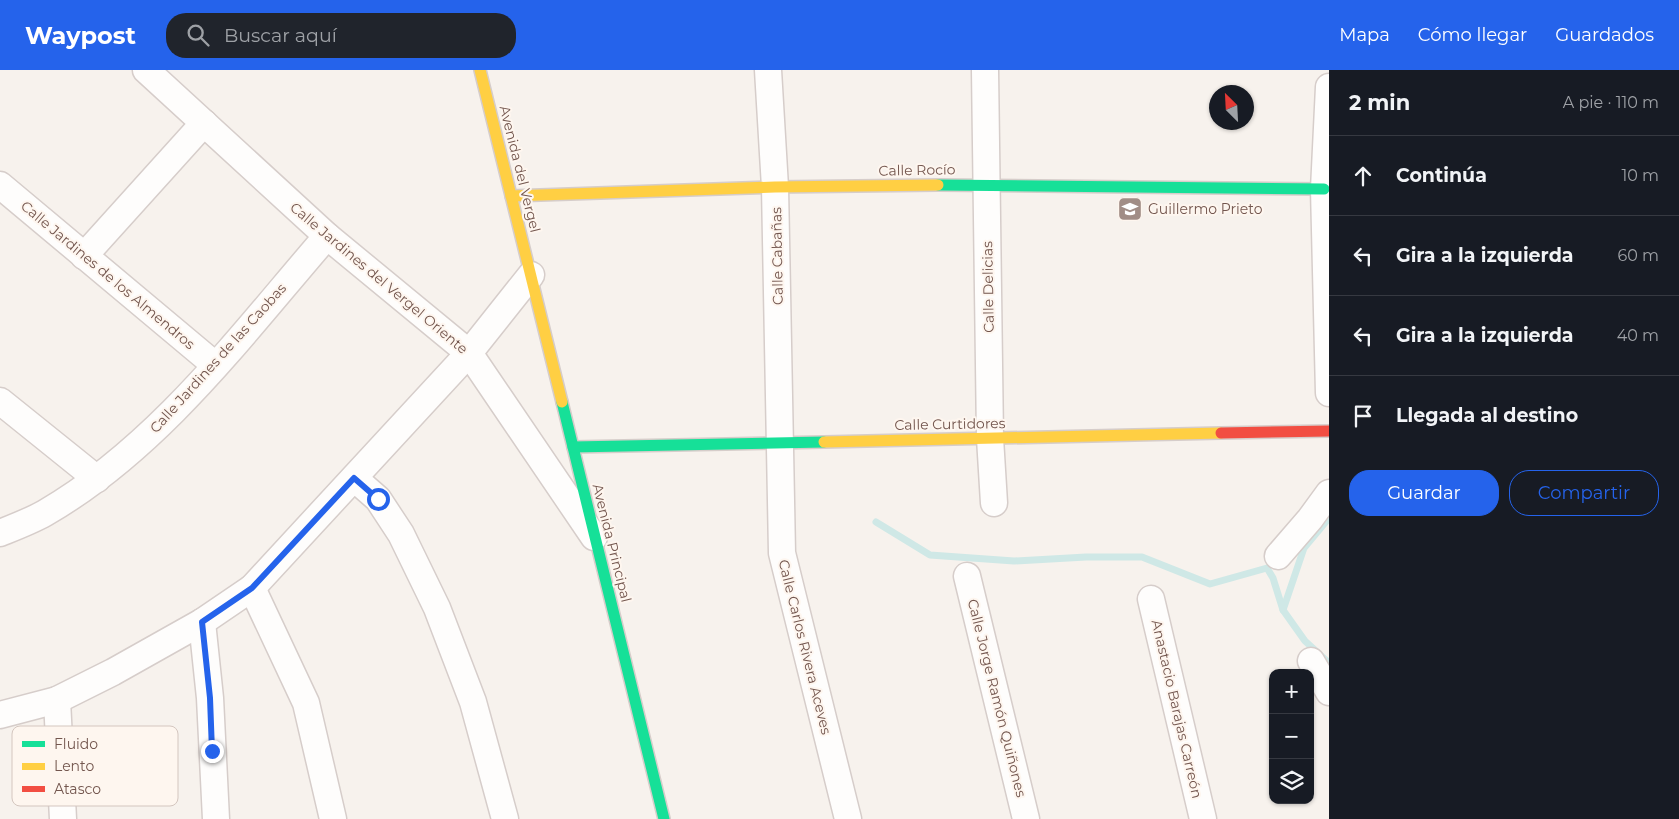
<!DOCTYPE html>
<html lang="es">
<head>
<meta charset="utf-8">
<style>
  body { margin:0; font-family:Montserrat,sans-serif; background:#20242c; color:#f1f3f6 }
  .controls { position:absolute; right:15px; bottom:15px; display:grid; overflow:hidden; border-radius:10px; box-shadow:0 1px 4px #0004 }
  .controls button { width:45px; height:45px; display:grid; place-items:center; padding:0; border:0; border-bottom:1px solid #363941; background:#171b24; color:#f1f3f6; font:25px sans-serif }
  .compass { position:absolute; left:1209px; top:15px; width:45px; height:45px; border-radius:50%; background:#171b24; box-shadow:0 1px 4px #0004; rotate:336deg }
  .stop { position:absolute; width:15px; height:15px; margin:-11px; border:4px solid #2563eb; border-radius:50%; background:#fff }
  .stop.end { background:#2563eb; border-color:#fff; box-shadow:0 1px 5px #0008 }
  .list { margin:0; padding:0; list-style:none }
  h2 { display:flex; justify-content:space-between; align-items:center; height:65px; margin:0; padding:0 20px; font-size:21px }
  h2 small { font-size:16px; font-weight:400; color:#9ea1a6 }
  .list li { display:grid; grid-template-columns:32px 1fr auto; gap:15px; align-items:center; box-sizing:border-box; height:80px; padding:0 20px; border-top:1px solid #363941 }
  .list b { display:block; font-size:19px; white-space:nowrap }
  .list em { font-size:16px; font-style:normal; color:#9ea1a6 }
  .actions { display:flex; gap:10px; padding:15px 20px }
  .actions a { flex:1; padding:11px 0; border:1px solid #2563eb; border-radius:20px; text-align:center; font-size:18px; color:#2563eb }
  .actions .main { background:#2563eb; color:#fff }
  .icon { flex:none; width:28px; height:28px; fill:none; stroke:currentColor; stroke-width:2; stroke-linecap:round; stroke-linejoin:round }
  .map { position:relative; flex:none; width:1329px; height:749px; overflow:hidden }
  header { display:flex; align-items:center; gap:30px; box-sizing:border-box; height:70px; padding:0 25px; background:#2563eb; color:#fff }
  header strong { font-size:24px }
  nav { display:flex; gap:28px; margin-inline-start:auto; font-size:18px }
  .search { width:350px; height:45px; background:#20242c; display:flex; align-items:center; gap:12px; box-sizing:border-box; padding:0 18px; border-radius:20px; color:#9ea1a6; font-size:19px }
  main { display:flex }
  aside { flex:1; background:#171b24 }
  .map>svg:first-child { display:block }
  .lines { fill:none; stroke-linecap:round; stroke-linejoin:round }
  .stream { stroke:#cfe8e6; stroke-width:7 }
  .street-casing { stroke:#d6cdca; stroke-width:29 }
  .fast-casing { stroke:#d6cdca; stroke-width:14 }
  .slow-casing { stroke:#d6cdca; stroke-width:14 }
  .jam-casing { stroke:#d6cdca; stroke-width:14 }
  .street { stroke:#fefdfc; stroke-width:26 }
  .fast { stroke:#16e098; stroke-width:11 }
  .slow { stroke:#ffcf43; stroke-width:11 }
  .jam { stroke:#f24e42; stroke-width:11 }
  .route { stroke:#2563eb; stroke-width:6 }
  .labels { text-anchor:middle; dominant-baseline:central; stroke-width:4; stroke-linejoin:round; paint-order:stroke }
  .street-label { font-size:14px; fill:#73564e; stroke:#fef6ef }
  .poi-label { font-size:14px; fill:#73564e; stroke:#fef6ef; text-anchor:start }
  .key { fill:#fef6ef; stroke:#d4c6bf; stroke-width:1 }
  .key-label { font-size:14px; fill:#73564e }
</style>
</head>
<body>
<header>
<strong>Waypost</strong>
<div class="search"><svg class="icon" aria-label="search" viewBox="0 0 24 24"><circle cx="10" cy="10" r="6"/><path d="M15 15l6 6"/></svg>Buscar aquí</div>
<nav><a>Mapa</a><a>Cómo llegar</a><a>Guardados</a></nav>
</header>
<main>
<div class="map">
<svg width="1329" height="749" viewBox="0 0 1329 749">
  <rect width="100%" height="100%" fill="#f7f2ed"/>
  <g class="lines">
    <g class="stream">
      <polyline points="1329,448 1304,478 1283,540 1305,571 1329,593"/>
      <polyline points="876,452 930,485 1014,491 1086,487 1142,487 1210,514 1267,498 1273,508 1283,540"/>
    </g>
    <defs>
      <g id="street">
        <polyline points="146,0 327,166 469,283 594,467"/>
        <polyline points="768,0 775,117 782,483 848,749"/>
        <polyline points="985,0 990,368 994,433"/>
        <polyline points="1329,17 1324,119 1329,323"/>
        <polyline points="0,115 215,295"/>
        <polyline points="84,186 204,53"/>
        <polyline points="0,331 97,409"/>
        <polyline points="354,408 378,429 401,464 437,538 473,632 505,749"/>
        <path d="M 0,463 C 15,457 31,451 45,443 C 159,377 242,264 327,166"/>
        <polyline points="1278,486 1310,449 1329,423"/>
        <polyline points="967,506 1026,749"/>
        <polyline points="252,518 306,633 333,749"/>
        <polyline points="1151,529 1203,749"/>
        <polyline points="202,552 210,628 216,749"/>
        <polyline points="1311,591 1329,622"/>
        <polyline points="57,630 63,749"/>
        <polyline points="0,645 57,630 113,602 202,552 252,518 469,283 531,205"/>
      </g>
      <g id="fast">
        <polyline points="938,115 1324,119"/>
        <polyline points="562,332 664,749"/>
        <polyline points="573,377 824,372"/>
      </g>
      <g id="slow">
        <polyline points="480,0 562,332"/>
        <polyline points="511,126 775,117 938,115"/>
        <polyline points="824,372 1221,363"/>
      </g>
      <polyline id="jam" points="1221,363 1329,361"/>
    </defs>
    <use href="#street" class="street-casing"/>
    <use href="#fast" class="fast-casing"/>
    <use href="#slow" class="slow-casing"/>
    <use href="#jam" class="jam-casing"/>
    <use href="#street" class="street"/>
    <use href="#fast" class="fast"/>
    <use href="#slow" class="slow"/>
    <use href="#jam" class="jam"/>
  </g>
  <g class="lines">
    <polyline class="route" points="212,681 210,628 202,552 252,518 354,408 378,429"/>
  </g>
  <defs>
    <symbol id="school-square" viewBox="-11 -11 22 22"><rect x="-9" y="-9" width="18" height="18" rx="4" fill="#a18d86" stroke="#fef6ef"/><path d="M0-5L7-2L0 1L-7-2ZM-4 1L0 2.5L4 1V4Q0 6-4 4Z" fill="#fff"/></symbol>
  </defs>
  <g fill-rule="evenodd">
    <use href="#school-square" x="1116" y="125" width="28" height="28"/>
  </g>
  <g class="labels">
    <g class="street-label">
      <text transform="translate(520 99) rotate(76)">Avenida del Vergel</text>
      <text transform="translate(917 100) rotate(-1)">Calle Rocío</text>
      <text transform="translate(777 186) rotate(-91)">Calle Cabañas</text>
      <text transform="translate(108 205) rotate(40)">Calle Jardines de los Almendros</text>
      <text transform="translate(379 208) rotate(40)">Calle Jardines del Vergel Oriente</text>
      <text transform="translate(988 217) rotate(-91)">Calle Delicias</text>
      <text transform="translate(218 288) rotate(-48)">Calle Jardines de las Caobas</text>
      <text transform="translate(950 354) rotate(-1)">Calle Curtidores</text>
      <text transform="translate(612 473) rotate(76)">Avenida Principal</text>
      <text transform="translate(805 577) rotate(76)">Calle Carlos Rivera Aceves</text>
      <text transform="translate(997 628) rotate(76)">Calle Jorge Ramón Quiñones</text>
      <text transform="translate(1177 639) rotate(77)">Anastacio Barajas Carreón</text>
    </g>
    <g class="poi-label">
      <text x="1148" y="139">Guillermo Prieto</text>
    </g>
  </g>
  <rect x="12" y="656" width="166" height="80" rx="8" class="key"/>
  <rect x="22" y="671" width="23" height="6" fill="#16e098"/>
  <rect x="22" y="693" width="23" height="7" fill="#ffcf43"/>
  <rect x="22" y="716" width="23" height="6" fill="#f24e42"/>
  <g class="key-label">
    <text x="54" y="679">Fluido</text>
    <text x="54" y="701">Lento</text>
    <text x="54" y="724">Atasco</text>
  </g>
</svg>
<div class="controls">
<button>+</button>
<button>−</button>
<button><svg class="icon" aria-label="layers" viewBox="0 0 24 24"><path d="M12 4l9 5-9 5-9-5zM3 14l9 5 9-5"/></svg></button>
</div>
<svg class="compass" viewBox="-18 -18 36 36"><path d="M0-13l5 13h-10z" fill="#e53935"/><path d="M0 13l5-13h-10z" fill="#9ea1a6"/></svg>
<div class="stop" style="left:378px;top:429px"></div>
<div class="stop end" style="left:212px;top:681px"></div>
</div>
<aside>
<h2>2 min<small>A pie · 110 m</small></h2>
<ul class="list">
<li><svg class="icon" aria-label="ahead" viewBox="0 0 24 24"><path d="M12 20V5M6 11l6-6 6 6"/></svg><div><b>Continúa</b></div><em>10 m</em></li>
<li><svg class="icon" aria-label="left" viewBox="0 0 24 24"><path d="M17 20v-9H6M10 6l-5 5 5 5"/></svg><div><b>Gira a la izquierda</b></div><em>60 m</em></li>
<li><svg class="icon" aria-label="left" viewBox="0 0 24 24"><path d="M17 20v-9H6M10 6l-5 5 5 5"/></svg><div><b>Gira a la izquierda</b></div><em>40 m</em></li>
<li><svg class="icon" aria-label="arrive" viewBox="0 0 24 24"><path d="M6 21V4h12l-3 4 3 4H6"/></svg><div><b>Llegada al destino</b></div></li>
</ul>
<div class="actions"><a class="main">Guardar</a><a>Compartir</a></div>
</aside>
</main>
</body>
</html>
